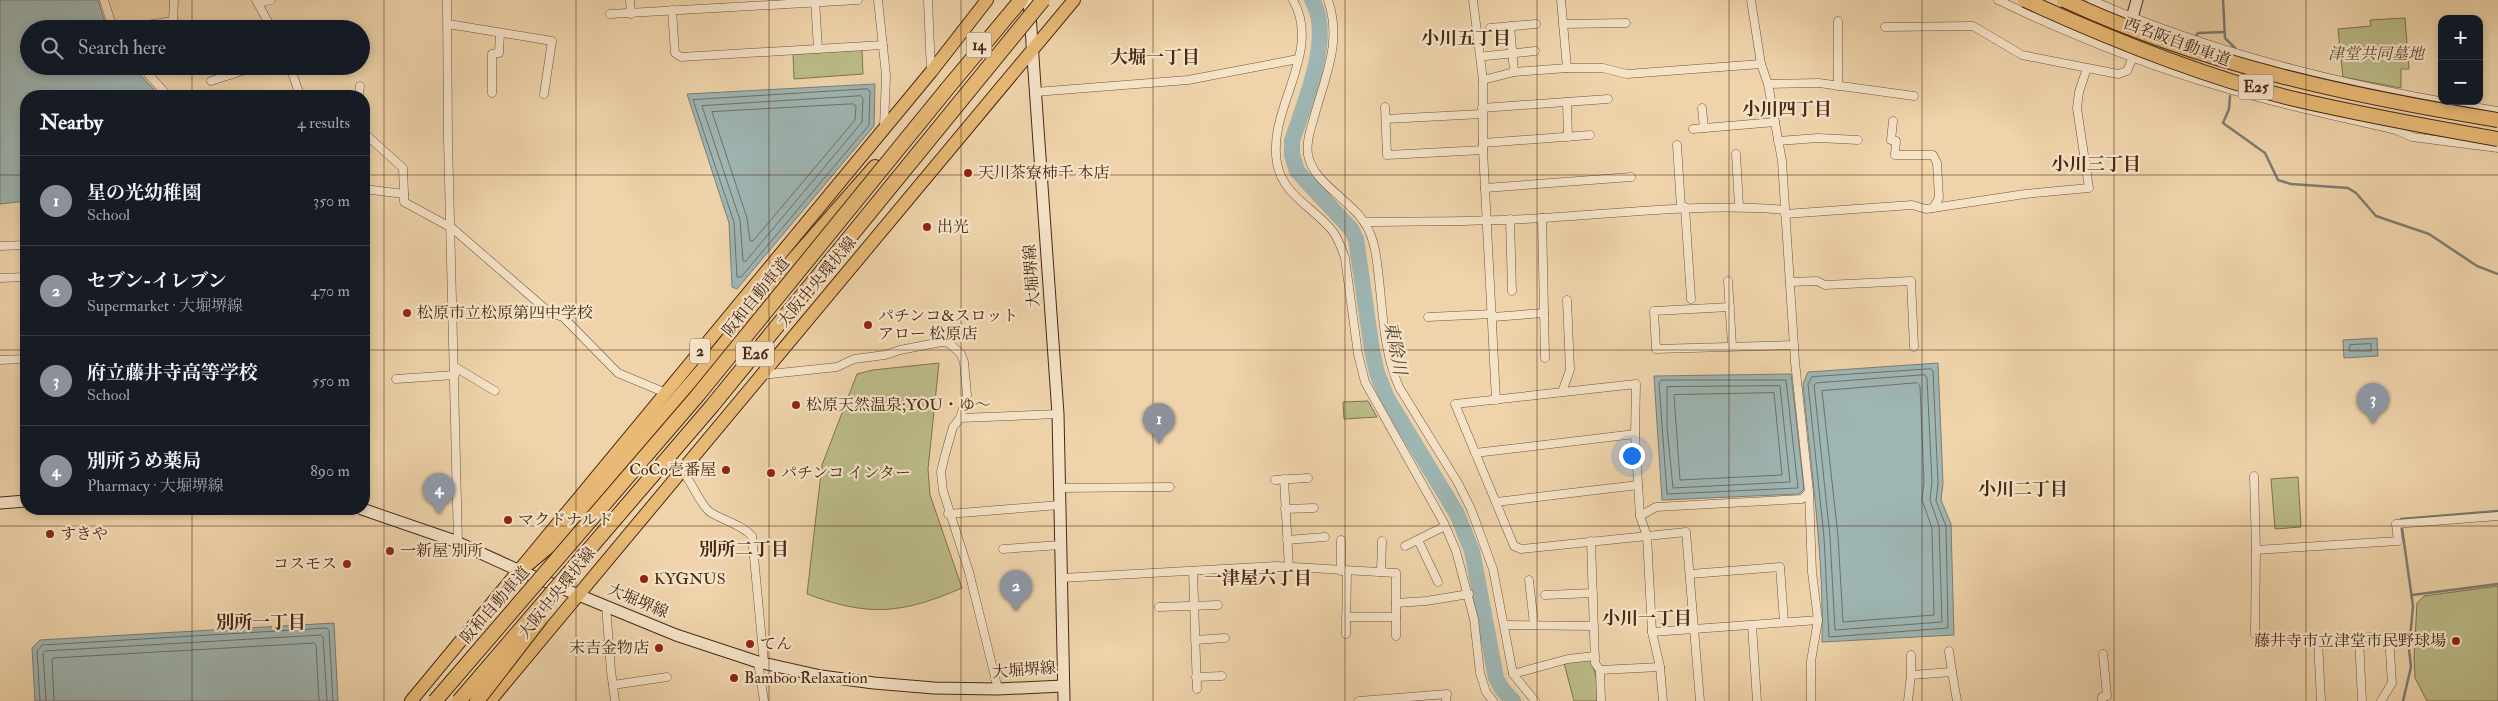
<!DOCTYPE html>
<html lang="en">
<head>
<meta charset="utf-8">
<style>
  body { margin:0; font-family:"IM FELL Double Pica","Noto Serif JP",serif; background:#242831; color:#f1f3f6 }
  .controls { position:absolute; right:15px; top:15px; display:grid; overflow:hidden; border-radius:10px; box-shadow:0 2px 8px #0003 }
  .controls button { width:45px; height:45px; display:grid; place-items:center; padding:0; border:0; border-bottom:1px solid #363941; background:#171b24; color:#f1f3f6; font:25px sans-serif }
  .you { position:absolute; left:1631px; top:455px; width:18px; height:18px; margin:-12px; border:4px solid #fff; border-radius:50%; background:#1a73e8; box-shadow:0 0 0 8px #1a73e833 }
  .badge { display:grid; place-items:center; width:32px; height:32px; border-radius:50%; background:#8c9099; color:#fff; font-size:16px; font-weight:700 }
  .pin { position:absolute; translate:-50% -41px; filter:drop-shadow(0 1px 2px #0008) }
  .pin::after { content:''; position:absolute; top:26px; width:18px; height:15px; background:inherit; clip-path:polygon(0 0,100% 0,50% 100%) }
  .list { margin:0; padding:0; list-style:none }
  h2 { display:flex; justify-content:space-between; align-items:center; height:65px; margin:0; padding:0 20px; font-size:21px }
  h2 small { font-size:16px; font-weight:400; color:#9ea1a6 }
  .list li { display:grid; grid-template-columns:32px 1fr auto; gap:15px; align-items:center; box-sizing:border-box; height:90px; padding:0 20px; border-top:1px solid #363941 }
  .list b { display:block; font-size:19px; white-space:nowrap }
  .list p { margin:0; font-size:16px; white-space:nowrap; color:#9ea1a6 }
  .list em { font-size:16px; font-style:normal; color:#9ea1a6 }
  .icon { flex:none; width:28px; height:28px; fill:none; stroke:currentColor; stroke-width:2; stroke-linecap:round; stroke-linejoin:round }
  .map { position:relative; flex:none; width:2498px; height:701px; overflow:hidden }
  .search { position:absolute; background:#171b24; box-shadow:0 2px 8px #0003; left:20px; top:20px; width:350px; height:55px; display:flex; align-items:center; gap:12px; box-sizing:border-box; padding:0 18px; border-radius:28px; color:#9ea1a6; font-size:19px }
  .panel { position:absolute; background:#171b24; box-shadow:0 2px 8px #0003; left:20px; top:90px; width:350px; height:425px; border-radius:20px }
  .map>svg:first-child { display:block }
  .green { fill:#bbbc88; stroke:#82724e }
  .water { fill:#9eb6b4; stroke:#7c7d74 }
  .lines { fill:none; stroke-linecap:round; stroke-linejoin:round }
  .shore { stroke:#736f64; stroke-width:1 }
  .stream { stroke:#7c7d74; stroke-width:2.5 }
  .river { stroke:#9eb6b4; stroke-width:16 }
  .street-casing { stroke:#72533a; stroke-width:9 }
  .secondary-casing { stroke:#482814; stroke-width:13 }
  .primary-casing { stroke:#482814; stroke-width:14 }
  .highway-casing { stroke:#482814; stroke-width:16 }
  .street { stroke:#f5e3c8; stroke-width:8 }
  .secondary { stroke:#f5e3c8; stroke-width:11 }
  .primary { stroke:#e8ba76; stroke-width:12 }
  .highway { stroke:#e8ba76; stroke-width:14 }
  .highway-bridge-casing { stroke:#482814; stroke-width:16; stroke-linecap:butt }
  .highway-bridge { stroke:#e8ba76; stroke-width:14 }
  .grid { fill:none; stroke:#482814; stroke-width:1; stroke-opacity:0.55 }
  .poi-dot { fill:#8f2418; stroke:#f5e3c8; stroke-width:2 }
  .labels { text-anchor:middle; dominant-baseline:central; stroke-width:4.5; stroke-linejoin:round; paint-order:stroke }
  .shield { fill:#f5e3c8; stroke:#7c604a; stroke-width:1 }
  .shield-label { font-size:15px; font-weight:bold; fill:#482814 }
  .street-label { font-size:16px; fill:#482814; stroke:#f5e3c8 }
  .park-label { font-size:16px; font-style:italic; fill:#5f462b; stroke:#f5e3c8 }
  .poi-label { font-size:16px; fill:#482814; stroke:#f5e3c8; text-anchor:start }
  .neighbourhood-label { font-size:18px; font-weight:bold; fill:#482814; stroke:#f5e3c8 }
  .water-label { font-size:18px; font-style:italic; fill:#594434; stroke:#f5e3c8 }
</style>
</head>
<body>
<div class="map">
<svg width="2498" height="701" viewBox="0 0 2498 701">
  <rect width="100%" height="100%" fill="#efd4ab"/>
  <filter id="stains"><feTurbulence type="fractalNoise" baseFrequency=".004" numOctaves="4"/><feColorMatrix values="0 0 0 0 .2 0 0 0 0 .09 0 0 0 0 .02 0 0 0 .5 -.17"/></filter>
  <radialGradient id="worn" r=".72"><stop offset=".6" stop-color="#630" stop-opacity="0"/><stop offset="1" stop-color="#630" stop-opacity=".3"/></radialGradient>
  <g class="green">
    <polygon points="2405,18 2409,69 2401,69 2401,88 2343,77 2338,29 2371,26 2370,20"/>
    <polygon points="862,50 863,74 794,79 793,54"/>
    <path d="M 939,363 L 928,469 L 930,495 L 962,588 C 902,614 869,617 807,594 L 822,465 L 857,374 L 873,370 Z"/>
    <polygon points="1368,401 1377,417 1344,419 1343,402"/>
    <polygon points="2298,477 2301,527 2275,529 2271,479"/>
    <polygon points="2498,586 2498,701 2427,701 2415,678 2414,657 2417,603 2424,596"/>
    <polygon points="1591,660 1597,680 1597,701 1574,701 1564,663"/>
  </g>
  <g class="water">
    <polygon points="0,0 98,0 107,29 29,29 29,66 132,66 160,96 26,96 26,201 0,204"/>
    <polygon points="875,84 874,126 737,289 732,287 729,223 687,94"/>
    <polygon points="2377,338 2378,356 2344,358 2343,340"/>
    <path d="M 1938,363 L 1943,483 L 1941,500 L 1951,524 L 1954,635 L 1822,642 C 1824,556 1811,470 1803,384 L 1808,372 Z"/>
    <polygon points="1791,374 1804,489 1799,494 1662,500 1654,376"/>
    <polygon points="334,623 338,701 35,701 32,648 40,640"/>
  </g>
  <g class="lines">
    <g class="shore">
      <polygon points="867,89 870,91 869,125 741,277 737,277 734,222 693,100"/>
      <polygon points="861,96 863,98 862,122 746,261 743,261 740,220 702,106"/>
      <polygon points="853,104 856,106 855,120 753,241 750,241 747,218 712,112"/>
      <polygon points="2371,344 2371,351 2349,351 2350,345"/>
      <polygon points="1931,369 1933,371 1938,483 1936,501 1946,526 1948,628 1829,637 1824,537 1808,384 1812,377"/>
      <polygon points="1925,375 1927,378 1932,482 1930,500 1939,526 1942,622 1835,630 1830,537 1814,385 1817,383"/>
      <polygon points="1662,380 1786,380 1798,488 1667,494 1659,383"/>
      <polygon points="1917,383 1920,386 1924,482 1922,500 1932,528 1934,615 1843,622 1838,536 1822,391"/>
      <polygon points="1780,386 1790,482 1673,488 1667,427 1667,387"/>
      <polygon points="1774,393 1782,475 1680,480 1674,395"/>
      <polyline points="40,701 37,651 42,645 327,628 329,631 333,701"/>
      <polyline points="46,701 43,653 45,651 321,635 323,637 327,701"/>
      <polyline points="54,701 52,660 53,658 314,643 316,645 319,701"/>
    </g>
    <g class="stream">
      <polyline points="2223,0 2225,38 2235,48"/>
      <polyline points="2196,36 2198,33 2225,32"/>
      <polyline points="2230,96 2229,109 2223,123 2265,153 2278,180 2291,184 2348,188 2356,193 2376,216 2429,234 2477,266 2498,274"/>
      <polyline points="2401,519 2498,511"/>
      <polyline points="2402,528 2413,606 2409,649 2411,667 2403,701"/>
      <polyline points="2412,595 2498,584"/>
    </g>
    <path class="river" d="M 1312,0 C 1334,36 1304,104 1292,141 L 1292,155 L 1297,171 L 1351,229 L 1356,239 L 1372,350 L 1377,373 L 1387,398 L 1457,514 L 1472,551 L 1496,678 L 1502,689 L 1513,701"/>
    <defs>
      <g id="street">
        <polyline points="104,0 113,29"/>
        <polyline points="256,0 272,29"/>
        <polyline points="447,0 448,140 458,543"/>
        <polyline points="630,0 631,14"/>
        <polyline points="815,0 818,49"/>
        <polyline points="878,0 886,75 884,127"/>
        <polyline points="928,0 931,72"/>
        <path d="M 1293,0 C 1323,53 1267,108 1277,163 C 1283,197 1316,208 1334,233 C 1339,241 1342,249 1345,258 L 1358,354 L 1365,382 L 1444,523 L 1456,551 L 1474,619 L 1480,673 L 1486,692 L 1493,701"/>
        <path d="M 1328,0 C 1342,41 1326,74 1315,114 C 1311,128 1306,141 1308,155 C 1314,186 1356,201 1369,231 C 1376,246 1377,263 1379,279 C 1383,316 1384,352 1399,387 L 1458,483 L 1471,509 L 1493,569 L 1513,674 L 1535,701"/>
        <polyline points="1473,0 1483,80 1483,150 1496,400"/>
        <polyline points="1561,0 1567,68"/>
        <path d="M 1998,0 C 2069,34 2143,64 2218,86 C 2277,104 2336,116 2396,130 L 2412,137 L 2498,148"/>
        <path d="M 2091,0 C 2221,57 2359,89 2498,111"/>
        <polyline points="259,3 271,0"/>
        <polyline points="672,10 675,53 681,57 883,45"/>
        <polyline points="610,14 858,0"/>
        <polyline points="173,21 174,0"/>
        <polyline points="448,24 552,41 544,94"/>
        <polyline points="1563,24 1626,23"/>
        <polyline points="1510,26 1514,72"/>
        <polyline points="1885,27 1973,26 2022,55 2118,74 2127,71 2133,57"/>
        <polyline points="1490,28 1536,24"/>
        <polyline points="120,29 173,21 182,28 211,25"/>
        <polyline points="1486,56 1535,51"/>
        <polyline points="141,66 168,96"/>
        <polyline points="290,66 300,96"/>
        <polyline points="1483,80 1514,72 1567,68 1603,68 1627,74 1761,64"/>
        <polyline points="211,81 258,66"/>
        <polyline points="1768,84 1819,83 1914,96"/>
        <polyline points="1838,86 1838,21"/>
        <polyline points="1035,92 1188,80 1298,59"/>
        <polyline points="492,93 492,54 499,53 500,33"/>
        <polyline points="359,96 360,86"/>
        <polyline points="1567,102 1568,137"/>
        <polyline points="1385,107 1387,155 1483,150"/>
        <polyline points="1482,108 1608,99"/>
        <polyline points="1702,108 1704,128"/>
        <polyline points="1386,119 1482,114"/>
        <polyline points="1893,121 1891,140 1896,141 1895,155 1933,155 1937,163 1939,198 1933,208"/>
        <polyline points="1693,129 1775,122"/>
        <polyline points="364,133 403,168 404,194"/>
        <polyline points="1778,141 1818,138 1858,140"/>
        <polyline points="1483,143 1590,135"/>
        <polyline points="1677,145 1681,207"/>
        <polyline points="1736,154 1739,206"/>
        <polyline points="1485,188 1631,177"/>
        <polyline points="364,189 404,194 404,202 452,228 550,313 563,317 618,373 666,393"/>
        <polyline points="1685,207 1691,299"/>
        <polyline points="1785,214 1912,205 1926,209 2025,194 2089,188 2077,108 2079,92 2087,68"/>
        <polyline points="1542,218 1545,358"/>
        <polyline points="1510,219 1512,291"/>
        <path d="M 1365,222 C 1424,221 1484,222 1543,218 C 1624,213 1704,203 1785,210"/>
        <polyline points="0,246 26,245"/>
        <polyline points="0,278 26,277"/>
        <polyline points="1728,281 1732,346"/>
        <polyline points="1790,282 1817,281 1825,285 1911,281 1914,347"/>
        <polyline points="1730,307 1654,311 1656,349 1794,345"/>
        <polyline points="1428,317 1492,314"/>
        <polyline points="1493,317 1544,313"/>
        <polyline points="0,360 26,359"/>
        <polyline points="455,367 495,391"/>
        <polyline points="761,375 837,367 854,359 885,355 900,350 941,342 949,343 961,354 964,362 967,395 960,418 953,427 945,455 941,472 943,491 969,572 998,689"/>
        <polyline points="396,379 455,375"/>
        <polyline points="1562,392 1570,370 1567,300"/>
        <polyline points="960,418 1058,414"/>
        <polyline points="1475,453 1635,434"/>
        <path d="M 681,469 C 691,480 700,505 710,512 C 724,521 741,524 752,536 L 764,663"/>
        <polyline points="2254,476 2256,550 2255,634"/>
        <polyline points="1284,479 1289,567"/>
        <polyline points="1275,480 1308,478"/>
        <polyline points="1059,488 1170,487"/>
        <polyline points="1809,492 1812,572 1818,620 1811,661 1811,701"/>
        <polyline points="1496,502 1638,485"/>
        <polyline points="1285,509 1314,508"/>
        <polyline points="948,514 1060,505"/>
        <polyline points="1640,516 1656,507 1802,499 1809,492 1795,362 1782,161 1768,84 1761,64 1751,0"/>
        <polyline points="1287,540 1325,537"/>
        <polyline points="1418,540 1438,582"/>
        <polyline points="1591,541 1595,663 1600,670 1601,701"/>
        <polyline points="1405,546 1445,526"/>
        <polyline points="1003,549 1061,545"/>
        <polyline points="2256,550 2398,541 2396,524 2498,516"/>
        <polyline points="1193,571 1197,689"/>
        <polyline points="1341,571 1341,540"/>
        <polyline points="1381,572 1382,541"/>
        <polyline points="1690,574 1780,567 1784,622"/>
        <polyline points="1062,578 1276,566 1396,573 1396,636"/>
        <polyline points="1529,580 1534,624"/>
        <polyline points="1545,595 1593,593"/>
        <polyline points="1396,603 1426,601 1469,594"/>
        <polyline points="606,606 611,671 615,701"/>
        <polyline points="1159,607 1218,605"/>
        <polyline points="1346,617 1396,617"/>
        <polyline points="1505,625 1594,626"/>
        <polyline points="1752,625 1757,701"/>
        <polyline points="1652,632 1818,620"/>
        <polyline points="1346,634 1347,571"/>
        <polyline points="2359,638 2362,701"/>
        <polyline points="1195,640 1225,638"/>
        <polyline points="1949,651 1952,672"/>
        <polyline points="758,662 764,701"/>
        <polyline points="1600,670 1660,667"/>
        <polyline points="1513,674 1568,659 1595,656"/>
        <polyline points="1911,675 1952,672 1957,701"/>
        <polyline points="1196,677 1222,676"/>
        <polyline points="613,685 667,677"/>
        <polyline points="1359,701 1447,694 1446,701"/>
        <polyline points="1663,701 1660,667 1652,632 1647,536 1640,516 1635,434 1636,384 1455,404 1514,546 1521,549 1686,532 1700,701"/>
        <polyline points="1908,701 1911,675 1911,655"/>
        <polyline points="2102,701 2102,697 2107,696 2103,654"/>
        <polyline points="2321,701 2318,640 2389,636 2392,683 2381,701"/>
      </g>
      <g id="secondary">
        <polyline points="1029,0 1058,414 1064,701"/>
        <polyline points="2132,18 2137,0"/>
        <polyline points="0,503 26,501"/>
        <polyline points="362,509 452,540 520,571 676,635 758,662 821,676 874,683 934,688 998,689 1063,686"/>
      </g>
      <g id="primary">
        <polyline points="411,701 931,72 987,0"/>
        <polyline points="490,701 1074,0"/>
      </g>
      <g id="highway">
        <polyline points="947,89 1021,0"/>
        <polyline points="525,566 556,540 713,358 790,264 875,167"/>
      </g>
    </defs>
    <use href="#street" class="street-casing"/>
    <use href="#secondary" class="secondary-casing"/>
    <use href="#primary" class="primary-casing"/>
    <use href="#highway" class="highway-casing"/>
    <use href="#street" class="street"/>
    <use href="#secondary" class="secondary"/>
    <use href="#primary" class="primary"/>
    <use href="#highway" class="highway"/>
    <defs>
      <g id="highway-bridge">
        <path d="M 2025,0 C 2110,39 2199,75 2290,98 C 2359,114 2429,127 2498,139"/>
        <path d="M 2064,0 C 2201,64 2350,96 2498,120"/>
        <polyline points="435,701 698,395 947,89"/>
        <polyline points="459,701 712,406 1043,0"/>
        <polyline points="477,701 541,618"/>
      </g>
    </defs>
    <use href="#highway-bridge" class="highway-bridge-casing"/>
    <use href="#highway-bridge" class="highway-bridge"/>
  </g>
  <path class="grid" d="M 192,0 L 192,29M 384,0 L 384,701M 576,0 L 576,701M 769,0 L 769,701M 961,0 L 961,701M 1153,0 L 1153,701M 1345,0 L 1345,701M 1537,0 L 1537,701M 1729,0 L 1729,701M 1922,0 L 1922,701M 2114,0 L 2114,701M 2306,0 L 2306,701M 192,66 L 192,96M 0,175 L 26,175M 364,175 L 2498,175M 0,350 L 26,350M 364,350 L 2498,350M 192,509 L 192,701M 0,526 L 2498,526"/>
  <g class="poi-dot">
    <circle cx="968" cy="173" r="5"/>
    <circle cx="927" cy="227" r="5"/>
    <circle cx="407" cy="313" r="5"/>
    <circle cx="868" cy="325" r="5"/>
    <circle cx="796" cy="405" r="5"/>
    <circle cx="726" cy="470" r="5"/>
    <circle cx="771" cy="473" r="5"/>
    <circle cx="508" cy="520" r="5"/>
    <circle cx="50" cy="534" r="5"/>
    <circle cx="390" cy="551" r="5"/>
    <circle cx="347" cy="564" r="5"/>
    <circle cx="644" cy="579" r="5"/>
    <circle cx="2456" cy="641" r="5"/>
    <circle cx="750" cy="644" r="5"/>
    <circle cx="659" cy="648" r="5"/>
    <circle cx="734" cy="678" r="5"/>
  </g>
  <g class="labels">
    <g class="shield">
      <rect x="966.5" y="32.5" width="25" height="25" rx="4"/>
      <rect x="2238.5" y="74.5" width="35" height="25" rx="4"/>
      <rect x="690" y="338.5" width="20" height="25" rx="4"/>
      <rect x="736" y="341.5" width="38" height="25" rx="4"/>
    </g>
    <g class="shield-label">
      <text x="979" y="45">14</text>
      <text x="2256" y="87">E25</text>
      <text x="700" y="351">2</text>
      <text x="755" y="354">E26</text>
    </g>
    <g class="street-label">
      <text transform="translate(2177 42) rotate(20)">西名阪自動車道</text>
      <text transform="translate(1032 276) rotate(-94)">大堀堺線</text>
      <text transform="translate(817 282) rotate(-50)">大阪中央環状線</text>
      <text transform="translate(756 297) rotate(-51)">阪和自動車道</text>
      <text transform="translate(557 593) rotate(-51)">大阪中央環状線</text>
      <text transform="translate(638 601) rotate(23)">大堀堺線</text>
      <text transform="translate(495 605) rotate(-49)">阪和自動車道</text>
      <text transform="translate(1024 670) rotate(-4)">大堀堺線</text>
    </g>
    <g class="park-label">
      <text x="2376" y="54">津堂共同墓地</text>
    </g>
    <g class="poi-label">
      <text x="978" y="173">天川茶寮柿千 本店</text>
      <text x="937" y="227">出光</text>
      <text x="417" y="313">松原市立松原第四中学校</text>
      <text x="878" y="316">パチンコ&amp;スロット<tspan x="878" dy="18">アロー 松原店</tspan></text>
      <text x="806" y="405">松原天然温泉;YOU・ゆ〜</text>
      <text x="716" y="470" text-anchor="end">CoCo壱番屋</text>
      <text x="781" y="473">パチンコ インター</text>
      <text x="518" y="520">マクドナルド</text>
      <text x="60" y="534">すきや</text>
      <text x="400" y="551">一新屋 別所</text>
      <text x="337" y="564" text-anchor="end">コスモス</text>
      <text x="654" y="579">KYGNUS</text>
      <text x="2446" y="641" text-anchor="end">藤井寺市立津堂市民野球場</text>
      <text x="760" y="644">てん</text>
      <text x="649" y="648" text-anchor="end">末吉金物店</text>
      <text x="744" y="678">Bamboo Relaxation</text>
    </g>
    <g class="neighbourhood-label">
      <text x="1466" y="38">小川五丁目</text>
      <text x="1155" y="57">大堀一丁目</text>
      <text x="1787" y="109">小川四丁目</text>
      <text x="2096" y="164">小川三丁目</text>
      <text x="2023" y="489">小川二丁目</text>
      <text x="744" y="549">別所二丁目</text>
      <text x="1258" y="578">一津屋六丁目</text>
      <text x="1647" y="618">小川一丁目</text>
      <text x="261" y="622">別所一丁目</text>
    </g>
    <g class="water-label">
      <text transform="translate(1395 348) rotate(79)">東除川</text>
    </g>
  </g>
  <rect width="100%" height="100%" filter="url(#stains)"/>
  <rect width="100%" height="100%" fill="url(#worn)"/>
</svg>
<div class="controls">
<button>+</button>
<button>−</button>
</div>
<div class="you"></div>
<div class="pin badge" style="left:1159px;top:444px">1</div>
<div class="pin badge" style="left:1016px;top:611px">2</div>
<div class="pin badge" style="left:2373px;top:424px">3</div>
<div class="pin badge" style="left:439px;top:514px">4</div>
<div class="search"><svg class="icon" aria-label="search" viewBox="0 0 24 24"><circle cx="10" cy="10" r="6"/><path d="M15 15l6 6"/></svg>Search here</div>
<section class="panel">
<h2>Nearby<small>4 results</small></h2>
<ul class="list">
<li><span class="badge">1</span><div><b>星の光幼稚園</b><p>School</p></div><em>350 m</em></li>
<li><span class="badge">2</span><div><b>セブン-イレブン</b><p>Supermarket · 大堀堺線</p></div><em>470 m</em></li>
<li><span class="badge">3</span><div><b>府立藤井寺高等学校</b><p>School</p></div><em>550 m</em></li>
<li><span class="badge">4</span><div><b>別所うめ薬局</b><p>Pharmacy · 大堀堺線</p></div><em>890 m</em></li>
</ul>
</section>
</div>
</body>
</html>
